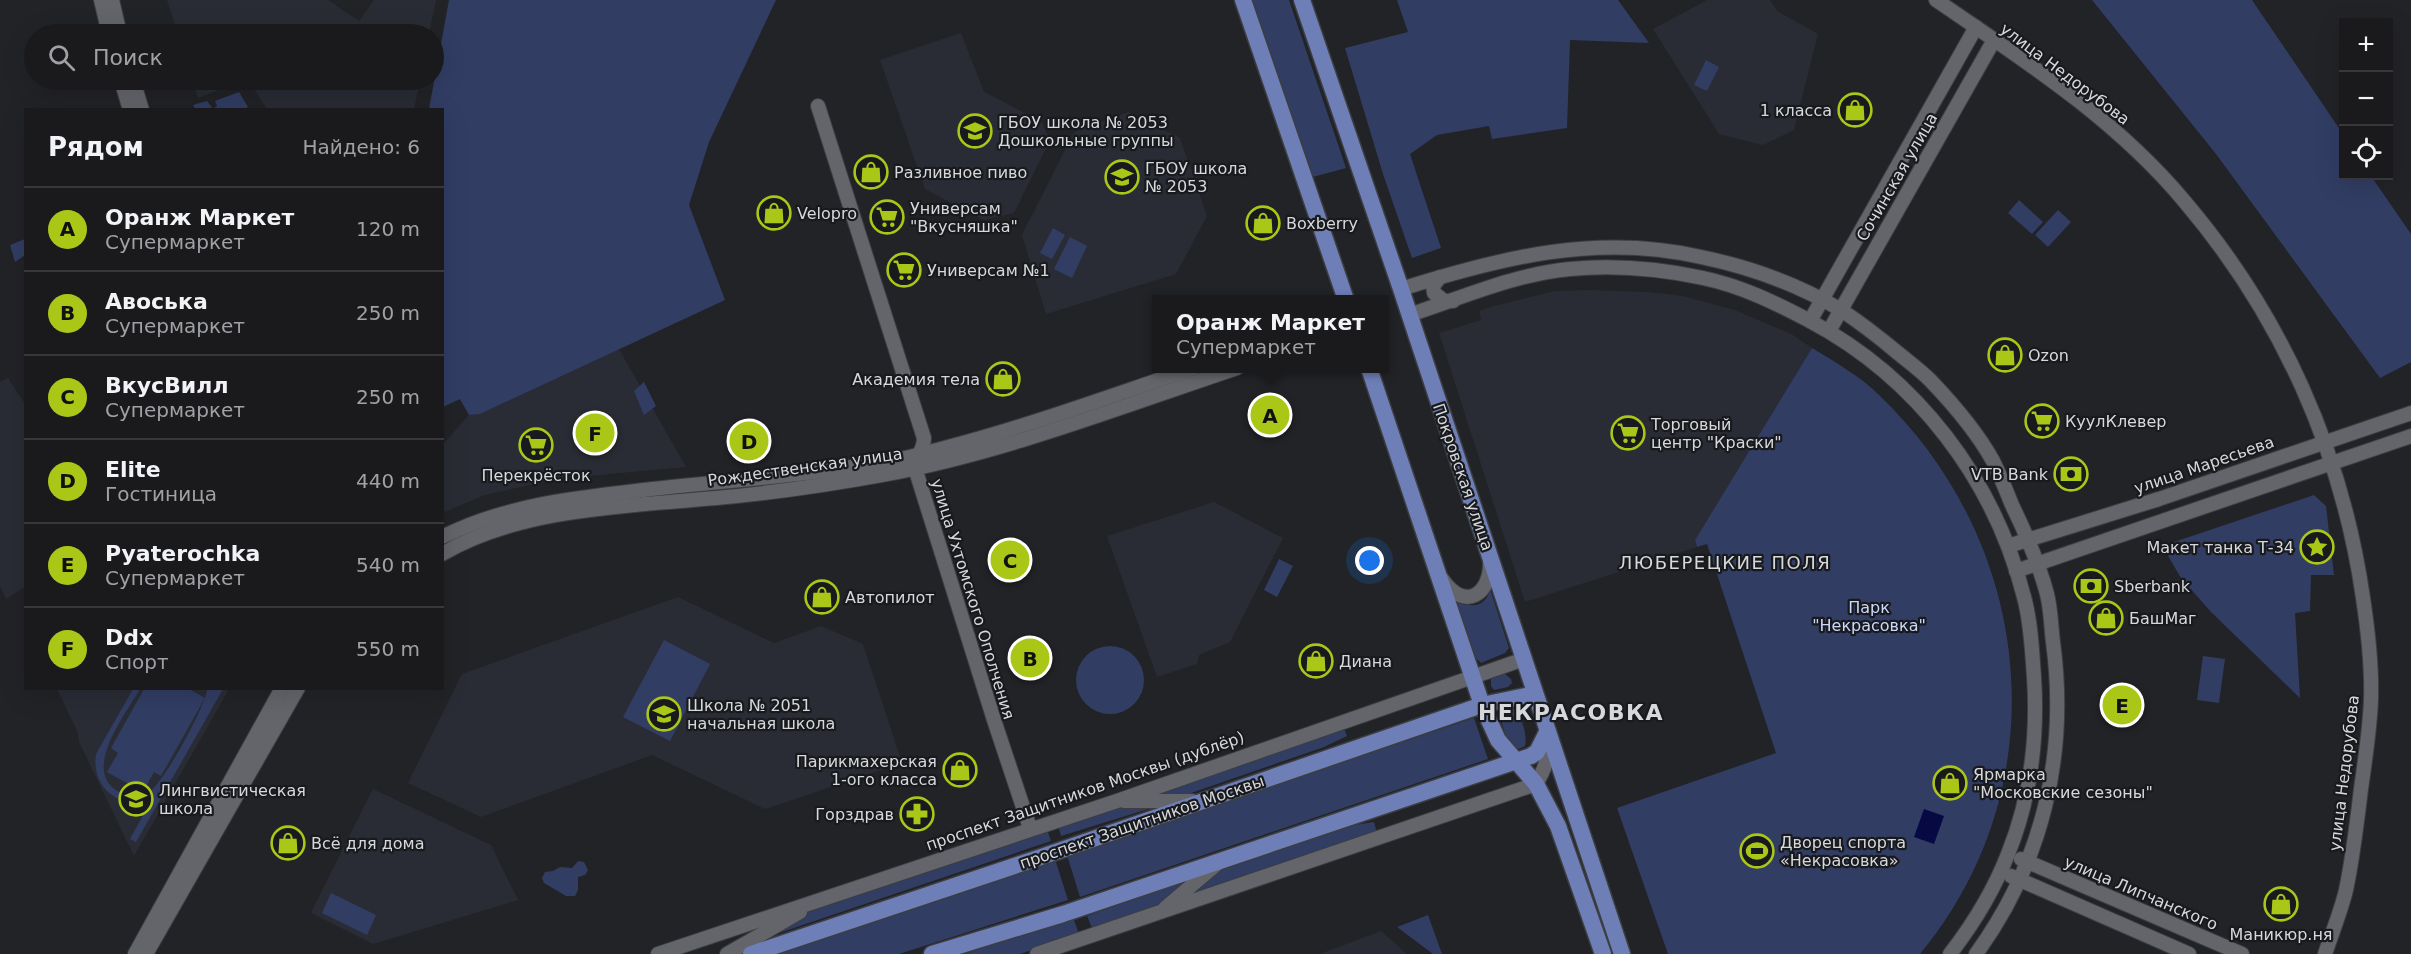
<!DOCTYPE html>
<html lang="ru">
<head>
<meta charset="utf-8">
<style>
  body { margin:0; font-family:"DejaVu Sans",sans-serif; background:#27272a; color:#f1f3f6 }
  .controls { position:absolute; right:18px; top:18px; display:grid; overflow:hidden; border-radius:0px; box-shadow:0 6px 24px #0002 }
  .controls button { width:54px; height:54px; display:grid; place-items:center; padding:0; border:0; border-bottom:2px solid #38383b; background:#1a1a1d; color:#f1f3f6; font:30px sans-serif }
  .you { position:absolute; left:1370px; top:561px; width:21px; height:21px; margin:-15px; border:4px solid #fff; border-radius:50%; background:#1a73e8; box-shadow:0 0 0 9px #1a73e833 }
  .badge { display:grid; place-items:center; width:39px; height:39px; border-radius:50%; background:#aac718; color:#111; font-size:20px; font-weight:700 }
  .pin { position:absolute; translate:-50% -50%; border:3px solid #fff; box-shadow:0 2px 6px #0006 }
  .popup { position:absolute; left:1152px; top:295px; width:237px; height:78px; box-sizing:border-box; display:grid; place-content:center; border-radius:0px; background:#1a1a1d; filter:drop-shadow(0 2px 4px #0005); font-size:20px; white-space:nowrap; color:#9fa1a4 }
  .popup b { font-size:22px; color:#f1f3f6 }
  .popup::after { content:''; position:absolute; left:50%; top:100%; margin-left:-12px; border:12px solid transparent; border-top-color:#1a1a1d }
  .list { margin:0; padding:0; list-style:none }
  h2 { display:flex; justify-content:space-between; align-items:center; height:78px; margin:0; padding:0 24px; font-size:26px }
  h2 small { font-size:20px; font-weight:400; color:#9fa1a4 }
  .list li { display:grid; grid-template-columns:39px 1fr auto; gap:18px; align-items:center; box-sizing:border-box; height:84px; padding:0 24px; border-top:2px solid #38383b }
  .list b { display:block; font-size:22px; white-space:nowrap }
  .list p { margin:0; font-size:20px; white-space:nowrap; color:#9fa1a4 }
  .list em { font-size:20px; font-style:normal; color:#9fa1a4 }
  .icon { flex:none; width:33px; height:33px; fill:none; stroke:currentColor; stroke-width:2; stroke-linecap:round; stroke-linejoin:round }
  .map { position:relative; flex:none; width:2411px; height:954px; overflow:hidden }
  .search { position:absolute; background:#1a1a1d; box-shadow:0 6px 24px #0002; left:24px; top:24px; width:420px; height:66px; display:flex; align-items:center; gap:15px; box-sizing:border-box; padding:0 21px; border-radius:33px; color:#9fa1a4; font-size:22px }
  .panel { position:absolute; background:#1a1a1d; box-shadow:0 6px 24px #0002; left:24px; top:108px; width:420px; height:582px; border-radius:0px }
  .map>svg:first-child { display:block }
  .built { fill:#2a2c35 }
  .green { fill:#313d63 }
  .water { fill:#070a42 }
  .lines { fill:none; stroke-linecap:round; stroke-linejoin:round }
  .minor-casing { stroke:#3c3e41; stroke-width:16 }
  .major-casing { stroke:#3c3e41; stroke-width:19 }
  .minor { stroke:#63656a; stroke-width:14 }
  .major { stroke:#6e7fb8; stroke-width:16 }
  .labels { text-anchor:middle; dominant-baseline:central; stroke-width:4.5; stroke-linejoin:round; paint-order:stroke }
  .street-label { font-size:16px; fill:#d7d8db; stroke:#181a1e }
  .poi-label { font-size:16px; fill:#d7d8db; stroke:#181a1e; text-anchor:start }
  .park-label { font-size:16px; fill:#cbd8fc; stroke:#181a1e }
  .neighbourhood-label { font-size:18px; letter-spacing:1.5px; fill:#d7d8db; stroke:#181a1e }
  .district-label { font-size:22px; font-weight:bold; letter-spacing:1.5px; fill:#d7d8db; stroke:#181a1e }
</style>
</head>
<body>
<div class="map">
<svg width="2411" height="954" viewBox="0 0 2411 954">
  <rect width="100%" height="100%" fill="#222327"/>
  <g class="built">
    <polygon points="167,0 328,0 359,21 374,0 436,0 429,34 178,34"/>
    <polygon points="1707,0 1770,0 1777,11 1818,34 1794,130 1763,145 1719,134 1653,29"/>
    <polygon points="961,33 984,92 1041,121 1050,140 1014,213 984,220 925,189 880,60"/>
    <polygon points="192,80 245,80 198,98"/>
    <polygon points="248,80 420,80 414,110 267,109"/>
    <polygon points="1128,112 1180,138 1207,216 1176,274 1046,314 1022,235 1074,132"/>
    <polygon points="1591,290 1648,292 1683,296 1735,310 1793,335 1812,348 1695,540 1697,547 1525,602 1439,333 1481,320 1479,311 1494,306 1555,291"/>
    <polygon points="619,349 686,467 576,477 534,484 485,495 445,512 443,509 443,444 469,415 480,414"/>
    <polygon points="8,378 25,404 26,586 6,599 0,586 0,382"/>
    <polygon points="1214,502 1283,538 1230,642 1199,655 1197,664 1157,677 1107,536"/>
    <polygon points="678,597 774,643 821,626 863,644 902,763 765,809 652,755 481,817 408,783 462,674"/>
    <polygon points="57,689 229,689 134,856 79,742 78,733"/>
    <polygon points="373,789 491,845 518,900 373,944 311,913"/>
    <polygon points="1381,931 1407,954 1320,954"/>
  </g>
  <g class="green">
    <polygon points="449,0 776,0 709,142 689,205 725,300 480,414 469,415 460,399 443,407 442,110 429,109"/>
    <polygon points="1250,0 1289,0 1346,168 1309,178"/>
    <polygon points="1397,0 1618,0 1649,43 1570,40 1567,128 1492,139 1489,126 1437,135 1410,154 1441,248 1412,258 1383,174 1345,48 1408,32"/>
    <polygon points="2092,0 2252,0 2343,134 2344,176 2371,176 2411,234 2411,362 2380,378 2216,154"/>
    <polygon points="1706,60 1719,67 1707,91 1694,85"/>
    <polygon points="239,92 248,107 244,109 195,109 193,105 207,101 213,109 217,106 215,101"/>
    <polygon points="2019,200 2043,222 2032,234 2008,213"/>
    <polygon points="2058,210 2071,222 2048,247 2035,235"/>
    <polygon points="1053,228 1065,235 1052,259 1040,253"/>
    <polygon points="1070,237 1087,246 1072,278 1054,269"/>
    <polygon points="25,239 25,255 15,262 10,245"/>
    <path d="M 1812,348 C 1835,362 1860,376 1879,395 C 2035,544 2060,785 1920,954 L 1668,954 L 1617,808 L 1776,753 L 1707,544 L 1697,547 L 1695,540 Z"/>
    <polygon points="644,382 656,406 644,415 634,391"/>
    <polygon points="2314,495 2326,506 2334,575 2311,575 2310,611 2295,613 2300,698 2211,612 2181,578 2164,549 2165,545"/>
    <polygon points="1279,559 1293,566 1277,597 1264,590"/>
    <path d="M 1490,589 L 1509,648 L 1505,653 L 1481,663 L 1475,657 L 1457,602 C 1472,608 1486,607 1490,589 Z"/>
    <polygon points="664,640 710,664 670,741 623,717"/>
    <circle cx="1110" cy="680" r="34"/>
    <polygon points="2203,656 2225,659 2219,703 2197,700"/>
    <polygon points="1504,673 1511,679 1512,683 1508,687 1494,690 1491,686 1491,678"/>
    <path d="M 133,689 L 140,689 C 126,714 80,771 119,792 C 129,797 141,797 150,791 C 163,784 207,704 207,689 L 223,689 L 136,842 L 130,839 L 151,801 C 119,809 91,788 96,754 Z"/>
    <polygon points="144,689 189,689 205,698 161,776 154,772 143,792 107,772 118,753 111,748"/>
    <path d="M 1512,707 C 1521,713 1528,736 1525,746 L 1519,749 L 1508,743 L 1500,717 L 1504,709 Z"/>
    <polygon points="1474,718 1488,759 1080,897 1067,855"/>
    <polygon points="1343,726 1347,736 1324,747 1191,793 1173,795 1145,794"/>
    <polygon points="1120,804 1158,806 1061,836 1058,825"/>
    <polygon points="1374,822 1377,833 1179,902 1222,868 1348,826"/>
    <polygon points="1046,826 1051,841 758,940 824,901"/>
    <polygon points="1055,859 1068,900 899,954 776,954"/>
    <polygon points="578,861 584,862 588,870 585,875 578,877 578,890 575,896 566,896 544,883 542,878 545,872 553,871 560,867 572,868"/>
    <polygon points="1192,879 1161,907 1092,928 1087,916"/>
    <polygon points="331,893 376,915 367,935 322,913"/>
    <polygon points="1428,915 1442,954 1433,954 1397,927"/>
    <polygon points="1073,917 1079,934 1020,954 965,954"/>
  </g>
  <polygon class="water" points="1924,809 1944,816 1934,844 1914,837"/>
  <g class="lines">
    <defs>
      <g id="minor">
        <polyline points="101,0 109,34"/>
        <polyline points="112,0 120,34"/>
        <path d="M 1936,0 C 2024,60 2116,119 2185,202 C 2281,315 2342,451 2363,598 C 2368,631 2372,666 2371,699 C 2370,729 2365,760 2361,789 C 2357,822 2353,857 2346,890 C 2341,911 2332,933 2325,954"/>
        <polyline points="121,80 130,110"/>
        <polyline points="133,80 142,110"/>
        <path d="M 818,106 L 924,438 C 924,451 915,457 915,468 L 994,720 L 1030,828"/>
        <polyline points="1440,277 1433,286 1434,293 1444,301 1453,301"/>
        <path d="M 1401,289 C 1500,258 1596,233 1701,257 C 1749,267 1799,285 1841,310 C 1861,323 1880,338 1898,353 C 1909,362 1921,371 1930,380 C 1953,404 1977,432 1993,461 C 2000,475 2006,490 2012,505 C 2026,534 2039,563 2047,594 C 2051,610 2051,626 2053,642 C 2068,754 2043,862 1976,954"/>
        <path d="M 1409,315 C 1461,298 1515,274 1570,269 C 1613,265 1661,269 1703,278 C 1741,286 1776,303 1810,321 C 1917,378 1994,479 2024,597 C 2031,622 2032,651 2034,677 C 2038,738 2031,797 2008,854 C 1994,890 1974,923 1950,954"/>
        <polyline points="1810,321 1976,27"/>
        <polyline points="1829,331 1994,40"/>
        <path d="M 442,537 C 506,505 574,498 644,490 C 722,481 801,476 878,463 C 902,460 925,453 948,447 C 1032,425 1113,395 1194,368"/>
        <polyline points="2008,546 2159,499 2411,413"/>
        <path d="M 442,554 C 520,508 628,506 716,498 C 771,493 827,485 882,475 C 1003,453 1120,407 1237,368"/>
        <polyline points="2016,571 2411,436"/>
        <path d="M 1442,579 C 1465,613 1492,594 1490,559"/>
        <polyline points="1124,801 1192,801"/>
        <polyline points="2021,859 2242,954"/>
        <polyline points="2011,876 2189,954"/>
        <polyline points="1165,908 1217,864"/>
        <polyline points="135,954 282,688"/>
        <polyline points="146,954 298,688"/>
        <polyline points="658,954 1117,801 1524,659"/>
        <polyline points="727,954 800,912"/>
        <path d="M 1037,954 L 1536,784 C 1545,769 1549,758 1547,740"/>
      </g>
      <g id="major">
        <polyline points="1243,0 1346,300"/>
        <polyline points="1302,0 1401,289 1622,954"/>
        <polyline points="1369,368 1482,705 1498,740 1536,784 1558,826 1603,954"/>
        <polyline points="751,954 1038,858 1482,705 1535,694"/>
        <polyline points="932,954 1063,914 1531,756 1537,752 1547,732"/>
      </g>
    </defs>
    <use href="#minor" class="minor-casing"/>
    <use href="#major" class="major-casing"/>
    <use href="#minor" class="minor"/>
    <use href="#major" class="major"/>
  </g>
  <defs>
    <symbol id="shop-ring" viewBox="-11 -11 22 22"><circle r="9.5" fill="#181a1e" stroke="#aac718" stroke-width="1.5"/><path d="M-5-2.5h2.3a2.7 3.5 0 0 1 5.4 0H5L5.5 6h-11ZM-1.5-2.5h3a1.5 2.3 0 0 0-3 0Z" fill="#aac718"/></symbol>
    <symbol id="school-ring" viewBox="-11 -11 22 22"><circle r="9.5" fill="#181a1e" stroke="#aac718" stroke-width="1.5"/><path d="M0-5L7-2L0 1L-7-2ZM-4 1L0 2.5L4 1V4Q0 6-4 4Z" fill="#aac718"/></symbol>
    <symbol id="supermarket-ring" viewBox="-11 -11 22 22"><circle r="9.5" fill="#181a1e" stroke="#aac718" stroke-width="1.5"/><path d="M-6-5.5h2.5l.6 2H6L4.5 2H-2.5L-4.4-4H-6ZM-1.5 3.2a1.3 1.3 0 1 0 .1 0ZM3 3.2a1.3 1.3 0 1 0 .1 0Z" fill="#aac718"/></symbol>
    <symbol id="bank-ring" viewBox="-11 -11 22 22"><circle r="9.5" fill="#181a1e" stroke="#aac718" stroke-width="1.5"/><path d="M-6-4H6V4H-6ZM0-2.3a2.3 2.3 0 1 0 0 4.6a2.3 2.3 0 1 0 0-4.6Z" fill="#aac718"/></symbol>
    <symbol id="sight-ring" viewBox="-11 -11 22 22"><circle r="9.5" fill="#181a1e" stroke="#aac718" stroke-width="1.5"/><path d="M0-6L1.8-2.2L6-1.7L2.9 1.2L3.7 5.4L0 3.3L-3.7 5.4L-2.9 1.2L-6-1.7L-1.8-2.2Z" fill="#aac718"/></symbol>
    <symbol id="pharmacy-ring" viewBox="-11 -11 22 22"><circle r="9.5" fill="#181a1e" stroke="#aac718" stroke-width="1.5"/><path d="M-2-6h4v4h4v4h-4v4h-4v-4h-4v-4h4Z" fill="#aac718"/></symbol>
    <symbol id="stadium-ring" viewBox="-11 -11 22 22"><circle r="9.5" fill="#181a1e" stroke="#aac718" stroke-width="1.5"/><path d="M0-5a6.5 5 0 1 0 0 10a6.5 5 0 1 0 0-10ZM-3.5-1.8h7v3.6h-7Z" fill="#aac718"/></symbol>
  </defs>
  <g fill-rule="evenodd">
    <use href="#shop-ring" x="1836" y="91" width="38" height="38"/>
    <use href="#school-ring" x="956" y="112" width="38" height="38"/>
    <use href="#shop-ring" x="852" y="153" width="38" height="38"/>
    <use href="#school-ring" x="1103" y="158" width="38" height="38"/>
    <use href="#shop-ring" x="755" y="194" width="38" height="38"/>
    <use href="#supermarket-ring" x="868" y="198" width="38" height="38"/>
    <use href="#shop-ring" x="1244" y="204" width="38" height="38"/>
    <use href="#supermarket-ring" x="885" y="251" width="38" height="38"/>
    <use href="#shop-ring" x="1986" y="336" width="38" height="38"/>
    <use href="#shop-ring" x="984" y="360" width="38" height="38"/>
    <use href="#supermarket-ring" x="2023" y="402" width="38" height="38"/>
    <use href="#supermarket-ring" x="1609" y="414" width="38" height="38"/>
    <use href="#supermarket-ring" x="517" y="426" width="38" height="38"/>
    <use href="#bank-ring" x="2052" y="455" width="38" height="38"/>
    <use href="#sight-ring" x="2298" y="528" width="38" height="38"/>
    <use href="#bank-ring" x="2072" y="567" width="38" height="38"/>
    <use href="#shop-ring" x="803" y="578" width="38" height="38"/>
    <use href="#shop-ring" x="2087" y="599" width="38" height="38"/>
    <use href="#shop-ring" x="1297" y="642" width="38" height="38"/>
    <use href="#school-ring" x="645" y="695" width="38" height="38"/>
    <use href="#shop-ring" x="941" y="751" width="38" height="38"/>
    <use href="#shop-ring" x="1931" y="764" width="38" height="38"/>
    <use href="#school-ring" x="117" y="780" width="38" height="38"/>
    <use href="#pharmacy-ring" x="898" y="795" width="38" height="38"/>
    <use href="#shop-ring" x="269" y="824" width="38" height="38"/>
    <use href="#stadium-ring" x="1738" y="832" width="38" height="38"/>
    <use href="#shop-ring" x="2262" y="885" width="38" height="38"/>
  </g>
  <g class="labels">
    <g class="street-label">
      <text transform="translate(2065 74) rotate(37)">улица Недорубова</text>
      <text transform="translate(1897 177) rotate(-60)">Сочинская улица</text>
      <text transform="translate(2204 465) rotate(-19)">улица Маресьева</text>
      <text transform="translate(805 467) rotate(-8)">Рождественская улица</text>
      <text transform="translate(1463 477) rotate(71)">Покровская улица</text>
      <text transform="translate(973 599) rotate(73)">улица Ухтомского Ополчения</text>
      <text transform="translate(2344 773) rotate(-83)">улица Недорубова</text>
      <text transform="translate(1085 791) rotate(-19)">проспект Защитников Москвы (дублёр)</text>
      <text transform="translate(1142 822) rotate(-19)">проспект Защитников Москвы</text>
      <text transform="translate(2141 893) rotate(23)">улица Липчанского</text>
    </g>
    <g class="poi-label">
      <text x="1832" y="110" text-anchor="end">1 класса</text>
      <text x="998" y="122">ГБОУ школа № 2053<tspan x="998" dy="18">Дошкольные группы</tspan></text>
      <text x="1145" y="168">ГБОУ школа<tspan x="1145" dy="18">№ 2053</tspan></text>
      <text x="894" y="172">Разливное пиво</text>
      <text x="910" y="208">Универсам<tspan x="910" dy="18">"Вкусняшка"</tspan></text>
      <text x="797" y="213">Velopro</text>
      <text x="1286" y="223">Boxberry</text>
      <text x="927" y="270">Универсам №1</text>
      <text x="2028" y="355">Ozon</text>
      <text x="980" y="379" text-anchor="end">Академия тела</text>
      <text x="2065" y="421">КуулКлевер</text>
      <text x="1651" y="424">Торговый<tspan x="1651" dy="18">центр "Краски"</tspan></text>
      <text x="2048" y="474" text-anchor="end">VTB Bank</text>
      <text x="536" y="475" text-anchor="middle">Перекрёсток</text>
      <text x="2294" y="547" text-anchor="end">Макет танка Т-34</text>
      <text x="2114" y="586">Sberbank</text>
      <text x="845" y="597">Автопилот</text>
      <text x="2129" y="618">БашМаг</text>
      <text x="1339" y="661">Диана</text>
      <text x="687" y="705">Школа № 2051<tspan x="687" dy="18">начальная школа</tspan></text>
      <text x="937" y="761" text-anchor="end">Парикмахерская<tspan x="937" dy="18">1-ого класса</tspan></text>
      <text x="1973" y="774">Ярмарка<tspan x="1973" dy="18">"Московские сезоны"</tspan></text>
      <text x="159" y="790">Лингвистическая<tspan x="159" dy="18">школа</tspan></text>
      <text x="894" y="814" text-anchor="end">Горздрав</text>
      <text x="1780" y="842">Дворец спорта<tspan x="1780" dy="18">«Некрасовка»</tspan></text>
      <text x="311" y="843">Всё для дома</text>
      <text x="2281" y="934" text-anchor="middle">Маникюр.ня</text>
    </g>
    <g class="park-label">
      <text x="1869" y="607">Парк<tspan x="1869" dy="18">"Некрасовка"</tspan></text>
    </g>
    <g class="neighbourhood-label">
      <text x="1725" y="562">ЛЮБЕРЕЦКИЕ ПОЛЯ</text>
    </g>
    <g class="district-label">
      <text x="1571" y="712">НЕКРАСОВКА</text>
    </g>
  </g>
</svg>
<div class="controls">
<button>+</button>
<button>−</button>
<button><svg class="icon" aria-label="locate" viewBox="0 0 24 24"><circle cx="12" cy="12" r="6"/><path d="M12 2v4M12 18v4M2 12h4M18 12h4"/></svg></button>
</div>
<div class="you"></div>
<div class="pin badge" style="left:1270px;top:415px">A</div>
<div class="popup"><b>Оранж Маркет</b>Супермаркет</div>
<div class="pin badge" style="left:1030px;top:658px">B</div>
<div class="pin badge" style="left:1010px;top:560px">C</div>
<div class="pin badge" style="left:749px;top:441px">D</div>
<div class="pin badge" style="left:2122px;top:705px">E</div>
<div class="pin badge" style="left:595px;top:433px">F</div>
<div class="search"><svg class="icon" aria-label="search" viewBox="0 0 24 24"><circle cx="10" cy="10" r="6"/><path d="M15 15l6 6"/></svg>Поиск</div>
<section class="panel">
<h2>Рядом<small>Найдено: 6</small></h2>
<ul class="list">
<li><span class="badge">A</span><div><b>Оранж Маркет</b><p>Супермаркет</p></div><em>120 m</em></li>
<li><span class="badge">B</span><div><b>Авоська</b><p>Супермаркет</p></div><em>250 m</em></li>
<li><span class="badge">C</span><div><b>ВкусВилл</b><p>Супермаркет</p></div><em>250 m</em></li>
<li><span class="badge">D</span><div><b>Elite</b><p>Гостиница</p></div><em>440 m</em></li>
<li><span class="badge">E</span><div><b>Pyaterochka</b><p>Супермаркет</p></div><em>540 m</em></li>
<li><span class="badge">F</span><div><b>Ddx</b><p>Спорт</p></div><em>550 m</em></li>
</ul>
</section>
</div>
</body>
</html>
